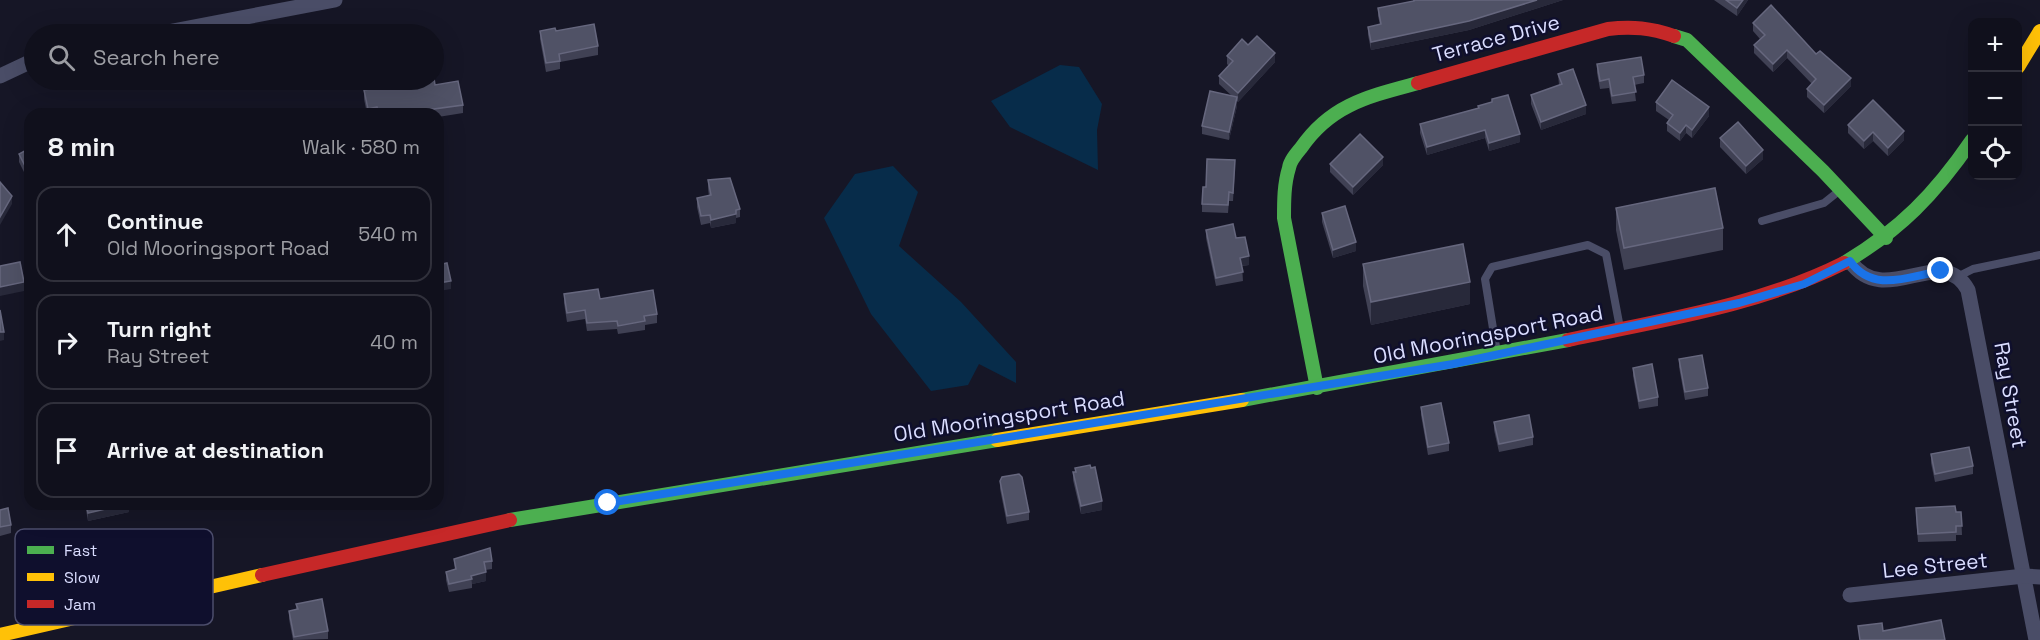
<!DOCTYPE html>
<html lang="en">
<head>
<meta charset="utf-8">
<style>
  body { margin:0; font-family:"Space Grotesk",sans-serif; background:#1e1e29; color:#f1f3f6 }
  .controls { position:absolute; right:18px; top:18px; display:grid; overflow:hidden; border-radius:12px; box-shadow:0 6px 24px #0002 }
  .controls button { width:54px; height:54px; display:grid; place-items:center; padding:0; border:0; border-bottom:2px solid #30303b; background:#10101c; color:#f1f3f6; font:30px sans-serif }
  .stop { position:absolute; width:18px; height:18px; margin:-14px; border:4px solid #1a73e8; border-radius:50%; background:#fff }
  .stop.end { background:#1a73e8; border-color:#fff; box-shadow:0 2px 6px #0008 }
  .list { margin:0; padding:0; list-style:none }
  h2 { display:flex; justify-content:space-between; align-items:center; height:78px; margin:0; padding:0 24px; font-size:26px }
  h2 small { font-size:20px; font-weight:400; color:#9c9da3 }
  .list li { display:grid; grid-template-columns:39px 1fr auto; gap:18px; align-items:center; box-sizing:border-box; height:96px; margin:0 12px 12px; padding:0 12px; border:2px solid #30303b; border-radius:18px }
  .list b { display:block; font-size:22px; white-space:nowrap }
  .list p { margin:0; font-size:20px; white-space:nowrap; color:#9c9da3 }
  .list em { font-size:20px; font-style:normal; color:#9c9da3 }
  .icon { flex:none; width:33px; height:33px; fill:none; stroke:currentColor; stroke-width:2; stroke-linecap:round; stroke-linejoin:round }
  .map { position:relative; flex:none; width:2040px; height:640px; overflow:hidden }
  .search { position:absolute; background:#10101c; box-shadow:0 6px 24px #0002; left:24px; top:24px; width:420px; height:66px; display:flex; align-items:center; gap:15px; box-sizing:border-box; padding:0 21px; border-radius:33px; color:#9c9da3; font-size:22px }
  .panel { position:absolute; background:#10101c; box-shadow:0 6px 24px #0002; left:24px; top:108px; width:420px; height:402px; border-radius:18px }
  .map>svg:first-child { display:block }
  .water { fill:#072c4a }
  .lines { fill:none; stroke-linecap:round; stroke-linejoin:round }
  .lane { stroke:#4a4d67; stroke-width:8 }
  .street { stroke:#4a4d67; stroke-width:15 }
  .fast { stroke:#4caf50; stroke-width:14 }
  .slow { stroke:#ffc107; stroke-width:14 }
  .jam { stroke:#c62828; stroke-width:14 }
  .wall { fill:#404154 }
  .shaded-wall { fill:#28293a }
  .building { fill:#505266; stroke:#66677e; stroke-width:1.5 }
  .route { stroke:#1a73e8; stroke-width:8 }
  .labels { text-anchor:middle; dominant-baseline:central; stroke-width:5; stroke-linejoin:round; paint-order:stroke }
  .street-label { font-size:21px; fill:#daddff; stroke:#0f0f2d }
  .key { fill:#0f0f2d; stroke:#4c4d6c; stroke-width:1.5 }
  .key-label { font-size:16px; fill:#daddff }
</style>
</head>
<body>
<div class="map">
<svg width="2040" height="640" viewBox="0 0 2040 640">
  <rect width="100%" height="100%" fill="#161626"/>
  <g class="water">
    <polygon points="1060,65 1079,67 1102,104 1097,130 1098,170 1010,127 991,101"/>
    <polygon points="893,166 918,192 899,246 961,302 1016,362 1016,383 979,364 968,385 931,391 871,314 824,218 855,174"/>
  </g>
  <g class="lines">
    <g class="lane">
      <polyline points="1762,221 1824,203 1839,191"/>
      <polyline points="1959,276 1973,269 2040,255"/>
      <polyline points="1497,353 1485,279 1492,267 1588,245 1606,254 1620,328"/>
    </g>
    <g class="street">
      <polyline points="157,34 335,0"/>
      <polyline points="0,76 34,60"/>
      <path d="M 1850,261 C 1885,311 1941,241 1968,290 L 2036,640"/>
      <polyline points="1850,595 2024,576 2040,577"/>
    </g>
    <g class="fast">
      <polyline points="1674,36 1687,40 1823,171 1886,238"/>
      <path d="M 1844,263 C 1900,230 1935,194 1972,140"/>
      <path d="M 1317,388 L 1284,218 C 1284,201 1284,184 1289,168 C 1290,161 1296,154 1301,148 C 1331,104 1370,96 1418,83"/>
      <polyline points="1242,400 1568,340"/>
      <polyline points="510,520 997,440"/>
    </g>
    <g class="slow">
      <polyline points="2018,67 2040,31"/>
      <polyline points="997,440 1242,400"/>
      <polyline points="0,635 262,575"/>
    </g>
    <g class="jam">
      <path d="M 1418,83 L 1608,29 C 1632,26 1651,28 1674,36"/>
      <path d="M 1568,340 C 1661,320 1758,306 1844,263"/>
      <polyline points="262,575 510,520"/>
    </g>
  </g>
  <g class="wall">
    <polygon points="1413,0 1563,0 1469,30 1371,50 1368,35 1368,27 1380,25 1378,16 1378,8 1413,1"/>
    <polygon points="1714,0 1748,0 1737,16"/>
    <polygon points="1753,23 1816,54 1851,86 1824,113 1807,97 1807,89 1812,84 1787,58 1773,72 1754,53 1754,45 1760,39 1753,31"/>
    <polygon points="540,31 556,31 598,46 598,55 560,62 560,69 546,72 540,39"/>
    <polygon points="1248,45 1275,62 1238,102 1237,101 1237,106 1229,140 1202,134 1202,126 1232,96 1219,84 1219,76 1229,66 1227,64 1227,56"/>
    <polygon points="1597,64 1644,75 1644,83 1634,85 1636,101 1612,104 1609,88 1600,89 1597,73"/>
    <polygon points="1558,74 1586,114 1541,130 1531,104 1531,95 1559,85"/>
    <polygon points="387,80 435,85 463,105 463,113 438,117 438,114 367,114 364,99 364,90 387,86"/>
    <polygon points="1656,102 1709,116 1692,138 1686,133 1680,141 1667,131 1667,123 1669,120 1656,111"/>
    <polygon points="1478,106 1520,142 1489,151 1485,138 1427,155 1420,133 1420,124 1478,108"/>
    <polygon points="1848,125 1904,140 1888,156 1873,141 1864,149 1848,133"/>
    <polygon points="1720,138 1763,159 1746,174 1720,147"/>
    <polygon points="30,148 30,184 19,162 19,154"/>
    <polygon points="1330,164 1383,165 1353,195 1330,172"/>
    <polygon points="1235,168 1233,201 1229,201 1228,213 1202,212 1202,204 1206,187"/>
    <polygon points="708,180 740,209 740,217 736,218 736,223 711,228 710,223 701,225 697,207 697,198 709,196 708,189"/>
    <polygon points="1616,208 1723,228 1723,250 1624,270 1616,230"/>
    <polygon points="1322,213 1356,251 1333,258 1322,222"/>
    <polygon points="1206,230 1236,238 1249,265 1242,266 1243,281 1216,286 1206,238"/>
    <polygon points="1363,264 1470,304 1371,325 1363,286"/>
    <polygon points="564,294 600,299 657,314 657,323 645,325 645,330 618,334 617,329 587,331 585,319 567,322 564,303"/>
    <polygon points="1679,359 1708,388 1708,396 1685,400 1679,367"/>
    <polygon points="1633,368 1658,397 1658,406 1639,409 1633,376"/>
    <polygon points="1421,407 1449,443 1449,451 1428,455 1421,415"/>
    <polygon points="1494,422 1533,437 1533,445 1499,452 1494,430"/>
    <polygon points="1931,454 1973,466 1973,474 1935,482 1931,463"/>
    <polygon points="1075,468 1091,468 1102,510 1081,514 1073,480 1073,472 1075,472"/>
    <polygon points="1000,481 1029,512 1029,520 1007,524 1000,489"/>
    <polygon points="85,504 129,504 129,512 88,521"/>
    <polygon points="0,510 11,525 11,533 0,536"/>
    <polygon points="1961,512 1962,535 1956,535 1956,541 1918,542 1916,517"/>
    <polygon points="454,559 492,561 492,569 485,570 486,581 472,584 472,588 449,592 446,580 446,572 455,570"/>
    <polygon points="296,604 328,631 328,639 293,640 289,619 289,611 296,610"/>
  </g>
  <g class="shaded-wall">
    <polygon points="1537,0 1563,0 1469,30 1371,50 1371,42"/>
    <polygon points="1743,0 1748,0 1737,16 1737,8"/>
    <polygon points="1787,50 1787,58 1773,72 1773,64"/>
    <polygon points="1275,53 1275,62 1238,102 1238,93"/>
    <polygon points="1851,78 1851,86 1824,113 1824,105"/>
    <polygon points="1237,97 1237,106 1229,140 1229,132"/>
    <polygon points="1586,105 1586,114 1541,130 1541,122"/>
    <polygon points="1709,107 1709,116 1692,138 1692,130"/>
    <polygon points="1686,125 1686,133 1680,141 1680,133"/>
    <polygon points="1485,130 1485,138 1427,155 1427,147"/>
    <polygon points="1904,131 1904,140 1888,156 1888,148"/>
    <polygon points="1873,132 1873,141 1864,149 1864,141"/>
    <polygon points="1520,134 1520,142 1489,151 1489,143"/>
    <polygon points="1763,150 1763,159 1746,174 1746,166"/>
    <polygon points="1383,157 1383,165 1353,195 1353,187"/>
    <polygon points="12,196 12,204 0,225 0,217"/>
    <polygon points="736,214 736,223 711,228 711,220"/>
    <polygon points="1356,242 1356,251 1333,258 1333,250"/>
    <polygon points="1249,256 1249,265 1240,266 1240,258"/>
    <polygon points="451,281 451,289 439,291 439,295 438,296 439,283"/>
    <polygon points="24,282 24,291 0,296 0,287"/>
    <polygon points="1470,282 1470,304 1371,325 1371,302"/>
    <polygon points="0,332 4,332 4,340 0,341"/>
    <polygon points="1102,501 1102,510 1081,514 1081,506"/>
    <polygon points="129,504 129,512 88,521 88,513"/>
    <polygon points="486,572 486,581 472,584 471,576"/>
  </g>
  <g class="building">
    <polygon points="1414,0 1537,0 1469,21 1371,42 1368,27 1381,24 1378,8 1414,1"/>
    <polygon points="1726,0 1743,0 1737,8"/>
    <polygon points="1771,5 1816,54 1820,51 1851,78 1824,105 1807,89 1816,79 1787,50 1773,64 1754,45 1765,35 1753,23"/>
    <polygon points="594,24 598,46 559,54 560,61 546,63 540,31 555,28 556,31"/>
    <polygon points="1257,36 1275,53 1238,93 1219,76 1233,61 1227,56 1242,39 1248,45"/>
    <polygon points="1641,57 1644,75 1633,77 1636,92 1612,96 1609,79 1600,81 1597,64"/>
    <polygon points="1573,69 1586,105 1541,122 1531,95 1562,84 1558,74"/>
    <polygon points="434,78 435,85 458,81 463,105 412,112 412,114 379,114 377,107 368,109 364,90 388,86 387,80 434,80"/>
    <polygon points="1672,80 1709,107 1692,130 1686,125 1680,133 1667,123 1673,115 1656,102"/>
    <polygon points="1210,91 1237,97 1229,132 1202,126"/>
    <polygon points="1508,95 1520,134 1489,143 1485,130 1427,147 1420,124 1479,108 1478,106 1492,102 1492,99"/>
    <polygon points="1873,100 1904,131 1888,148 1873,132 1864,141 1848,125"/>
    <polygon points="287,109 288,111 298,109 299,114 273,114"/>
    <polygon points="313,111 314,114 300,114"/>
    <polygon points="1738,122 1763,150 1746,166 1720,138"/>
    <polygon points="1360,134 1383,157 1353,187 1330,164"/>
    <polygon points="30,148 30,176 19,154"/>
    <polygon points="1207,159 1235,160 1233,193 1229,192 1228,205 1202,204 1203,187 1206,187"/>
    <polygon points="730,178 740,209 736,210 736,214 711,220 710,215 701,216 697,198 711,195 708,180"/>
    <polygon points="0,182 12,196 0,217"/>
    <polygon points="1715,188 1723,228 1624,248 1616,208"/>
    <polygon points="1345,206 1356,242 1333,250 1322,213"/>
    <polygon points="1233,224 1236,238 1245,237 1249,256 1240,258 1243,272 1216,278 1206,230"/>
    <polygon points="1463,244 1470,282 1371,302 1363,264"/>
    <polygon points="20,262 24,282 0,287 0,266"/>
    <polygon points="447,263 451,281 439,283 439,287 438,287 438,265"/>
    <polygon points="598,289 600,299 653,290 657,314 644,316 645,321 618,326 617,321 587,323 585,310 567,313 564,294"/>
    <polygon points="0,310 4,332 0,332"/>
    <polygon points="1702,355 1708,388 1685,392 1679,359"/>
    <polygon points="1652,364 1658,397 1639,401 1633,368"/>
    <polygon points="1441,403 1449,443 1428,447 1421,407"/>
    <polygon points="1529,415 1533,437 1499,444 1494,422"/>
    <polygon points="1969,447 1973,466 1935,474 1931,454"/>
    <polygon points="1090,465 1091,468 1095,467 1102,501 1081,506 1073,472 1076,472 1075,468"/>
    <polygon points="1019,474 1022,477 1029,512 1007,516 1000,481 1002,477"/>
    <polygon points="86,504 127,504 88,513"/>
    <polygon points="1955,506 1956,512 1961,512 1962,526 1956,526 1956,532 1918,534 1916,508"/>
    <polygon points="8,508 11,525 0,527 0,510"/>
    <polygon points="490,548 492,561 484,562 486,572 471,576 472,579 449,584 446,572 456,569 454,559"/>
    <polygon points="322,599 328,631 294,637 289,611 298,609 296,604"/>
    <polygon points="1941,620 1945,640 1860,640 1858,626 1882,623 1883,631"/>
  </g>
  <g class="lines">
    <path class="route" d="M 608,503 L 1453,364 L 1739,303 L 1804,284 L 1850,261 C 1873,294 1909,276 1941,271"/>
  </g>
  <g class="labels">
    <g class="street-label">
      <text transform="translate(1496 38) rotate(-15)">Terrace Drive</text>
      <text transform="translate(1488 334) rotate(-11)">Old Mooringsport Road</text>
      <text transform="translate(2011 395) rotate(80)">Ray Street</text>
      <text transform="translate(1009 416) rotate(-9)">Old Mooringsport Road</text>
      <text transform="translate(1935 565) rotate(-6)">Lee Street</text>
    </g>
  </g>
  <rect x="15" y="529" width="198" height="96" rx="9" class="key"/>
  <rect x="27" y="546" width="27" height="8" fill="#4caf50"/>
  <rect x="27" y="573" width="27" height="8" fill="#ffc107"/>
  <rect x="27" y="600" width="27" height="8" fill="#c62828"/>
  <g class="key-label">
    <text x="64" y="556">Fast</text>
    <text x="64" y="583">Slow</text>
    <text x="64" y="610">Jam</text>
  </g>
</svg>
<div class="controls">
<button>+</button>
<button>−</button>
<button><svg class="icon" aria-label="locate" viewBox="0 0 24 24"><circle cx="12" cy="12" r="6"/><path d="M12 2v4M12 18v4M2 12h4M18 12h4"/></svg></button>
</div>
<div class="stop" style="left:608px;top:503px"></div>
<div class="stop end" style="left:1941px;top:271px"></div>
<div class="search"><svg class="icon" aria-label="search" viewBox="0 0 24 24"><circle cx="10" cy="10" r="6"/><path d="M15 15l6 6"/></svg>Search here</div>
<section class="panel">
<h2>8 min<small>Walk · 580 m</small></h2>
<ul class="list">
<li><svg class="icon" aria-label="ahead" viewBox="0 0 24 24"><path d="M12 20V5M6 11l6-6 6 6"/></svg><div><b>Continue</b><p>Old Mooringsport Road</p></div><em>540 m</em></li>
<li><svg class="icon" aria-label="right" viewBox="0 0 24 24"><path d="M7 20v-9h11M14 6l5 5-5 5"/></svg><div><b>Turn right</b><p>Ray Street</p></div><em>40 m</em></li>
<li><svg class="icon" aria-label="arrive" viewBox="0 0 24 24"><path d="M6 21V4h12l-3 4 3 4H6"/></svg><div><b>Arrive at destination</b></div></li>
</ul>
</section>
</div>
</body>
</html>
